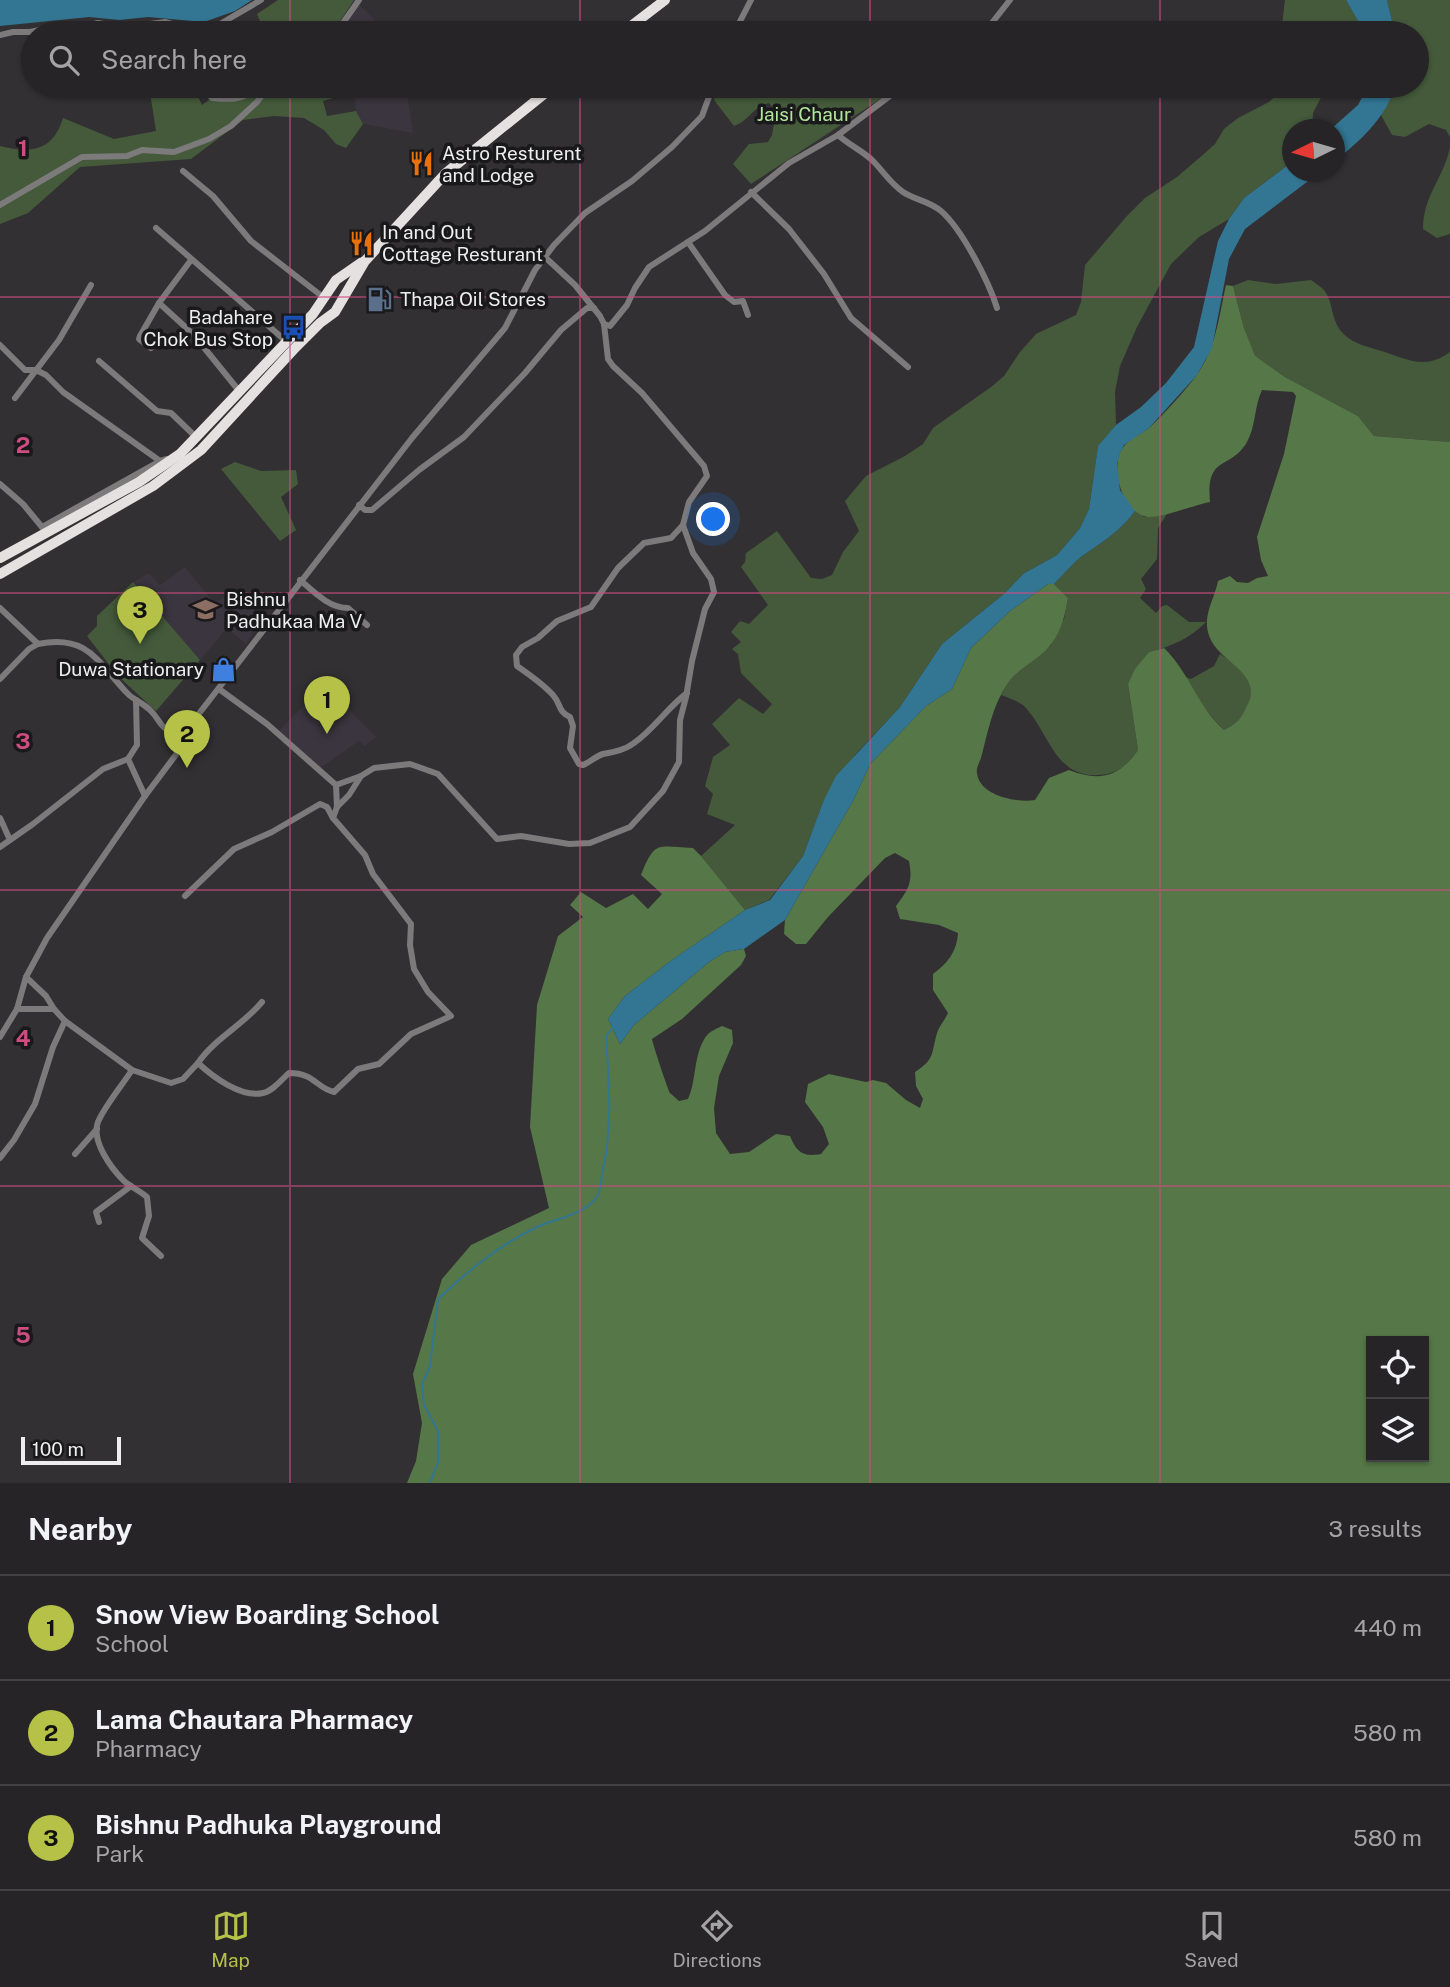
<!DOCTYPE html>
<html lang="en">
<head>
<meta charset="utf-8">
<style>
  body { margin:0; font-family:"Public Sans",sans-serif; background:#323032; color:#f1f3f6 }
  .controls { position:absolute; right:21px; bottom:21px; display:grid; overflow:hidden; border-radius:0px; box-shadow:0 2px 5px #0004 }
  .controls button { width:63px; height:63px; display:grid; place-items:center; padding:0; border:0; border-bottom:2px solid #424143; background:#262426; color:#f1f3f6; font:35px sans-serif }
  .compass { position:absolute; left:1282px; top:119px; width:63px; height:63px; border-radius:50%; background:#262426; box-shadow:0 2px 5px #0004; rotate:265deg }
  .scale { position:absolute; left:21px; bottom:18px; width:100px; box-sizing:border-box; padding-left:7px; border:4px solid #eeedef; border-top:0; font-size:19px; line-height:24px; white-space:nowrap; color:#eeedef; -webkit-text-stroke:5px #19181a; paint-order:stroke }
  .you { position:absolute; left:714px; top:520px; width:24px; height:24px; margin:-18px; border:5px solid #fff; border-radius:50%; background:#1a73e8; box-shadow:0 0 0 10px #1a73e833 }
  .badge { display:grid; place-items:center; width:46px; height:46px; border-radius:50%; background:#b6c148; color:#111; font-size:23px; font-weight:700 }
  .pin { position:absolute; translate:-50% -58px; filter:drop-shadow(0 2px 4px #0008) }
  .pin::after { content:''; position:absolute; top:37px; width:24px; height:21px; background:inherit; clip-path:polygon(0 0,100% 0,50% 100%) }
  .list { margin:0; padding:0; list-style:none }
  h2 { display:flex; justify-content:space-between; align-items:center; height:91px; margin:0; padding:0 28px; font-size:30px }
  h2 small { font-size:23px; font-weight:400; color:#a4a4a7 }
  .list li { display:grid; grid-template-columns:46px 1fr auto; gap:21px; align-items:center; box-sizing:border-box; height:105px; padding:0 28px; border-top:2px solid #424143 }
  .list b { display:block; font-size:26px; white-space:nowrap }
  .list p { margin:0; font-size:23px; white-space:nowrap; color:#a4a4a7 }
  .list em { font-size:23px; font-style:normal; color:#a4a4a7 }
  .icon { flex:none; width:38px; height:38px; fill:none; stroke:currentColor; stroke-width:2; stroke-linecap:round; stroke-linejoin:round }
  .map { position:relative; flex:none; width:1450px; height:1483px; overflow:hidden }
  .search { position:absolute; background:#262426; box-shadow:0 2px 5px #0004; left:21px; right:21px; top:21px; height:77px; display:flex; align-items:center; gap:18px; box-sizing:border-box; padding:0 24px; border-radius:38px; color:#a4a4a7; font-size:26px }
  .sheet { height:406px; background:#262426 }
  nav { display:flex; justify-content:space-around; align-items:center; box-sizing:border-box; height:98px; border-top:2px solid #424143; background:#262426; font-size:19px; color:#a4a4a7 }
  nav a { display:grid; justify-items:center; gap:4px }
  nav .on { color:#b6c148 }
  .map>svg:first-child { display:block }
  .built { fill:#3a353e }
  .green { fill:#445a3b }
  .forest { fill:#567747; fill-rule:evenodd }
  .water { fill:#327693 }
  .lines { fill:none; stroke-linecap:round; stroke-linejoin:round }
  .stream { stroke:#327693; stroke-width:2 }
  .street { stroke:#7c7a7a; stroke-width:6 }
  .highway { stroke:#e6e1e1; stroke-width:10 }
  .grid { fill:none; stroke:#cd4d80; stroke-width:2; stroke-opacity:0.55 }
  .labels { text-anchor:middle; dominant-baseline:central; stroke-width:7; stroke-linejoin:round; paint-order:stroke }
  .park-label { font-size:19px; fill:#b2e59c; stroke:#19181a }
  .poi-label { font-size:19px; fill:#eeedef; stroke:#19181a; text-anchor:start }
  .grid-label { font-size:23px; text-anchor:middle; font-weight:bold; fill:#cd4d80; stroke:#19181a; stroke-width:7; stroke-linejoin:round; paint-order:stroke }
</style>
</head>
<body>
<div class="map">
<svg width="1450" height="1483" viewBox="0 0 1450 1483">
  <rect width="100%" height="100%" fill="#323033"/>
  <g class="built">
    <polygon points="354,0 379,24 383,33 332,33"/>
    <polygon points="353,86 406,86 413,133 363,124 356,111"/>
    <polygon points="185,567 215,604 230,592 264,617 246,644 227,628 200,660 133,582 149,573 160,585"/>
    <polygon points="312,697 329,710 343,703 376,737 365,746 359,741 319,769 278,732"/>
  </g>
  <g class="green">
    <polygon points="278,0 354,0 332,33 265,33 257,14"/>
    <polygon points="1285,0 1346,0 1363,29 1361,33 1281,33"/>
    <polygon points="1387,0 1450,0 1450,137 1446,130 1429,124 1405,137 1392,135 1381,115 1395,86 1417,86 1417,33 1395,33"/>
    <path d="M 149,86 L 193,86 L 202,105 L 228,86 L 353,86 L 354,92 L 323,101 L 327,116 L 356,111 L 363,124 L 346,148 L 336,144 L 324,130 L 304,118 L 274,116 L 243,120 L 191,159 L 80,167 L 28,213 L 0,224 L 0,146 C 31,154 53,151 63,118 L 114,139 L 156,131 Z"/>
    <path d="M 718,86 L 896,86 L 882,98 L 751,184 L 733,164 L 749,144 L 768,142 L 772,135 L 776,112 L 769,103 C 753,106 749,121 734,126 L 714,100 Z"/>
    <polygon points="1282,86 1327,86 1313,113 1312,129 1292,130 1292,162 1244,198 1229,219 1199,237 1171,264 1137,327 1120,366 1115,392 1116,425 1098,447 1089,509 1080,528 1057,555 1023,574 1005,593 942,644 900,707 855,755 823,802 803,856 769,900 745,910 701,856 735,825 707,814 713,794 705,786 713,757 730,745 712,724 739,698 763,714 772,704 741,673 738,654 732,649 741,642 731,632 740,621 749,624 768,605 741,567 745,562 746,553 777,531 811,578 822,579 832,575 843,552 859,531 845,501 866,476 905,456 923,444 933,428 991,387 1004,376 1020,352 1036,334 1076,315 1081,302 1085,265 1126,217 1145,198 1177,177 1205,153 1215,144 1224,129 1238,118 1269,102 1281,91"/>
    <path d="M 1450,147 L 1450,234 L 1437,238 L 1423,229 C 1423,195 1444,178 1450,147 Z"/>
    <path d="M 1248,280 L 1276,284 L 1311,280 C 1315,283 1320,286 1324,290 C 1333,301 1331,318 1340,330 C 1351,343 1362,345 1378,350 C 1404,357 1423,372 1450,352 L 1450,442 L 1374,436 L 1358,416 L 1285,377 L 1254,356 L 1244,328 L 1233,286 Z"/>
    <polygon points="235,462 261,471 296,470 298,484 281,497 296,530 280,541 221,469"/>
    <path d="M 1135,511 L 1144,517 L 1168,512 L 1158,528 L 1157,559 L 1141,579 L 1146,589 L 1140,598 L 1156,613 L 1162,606 L 1167,605 L 1189,622 L 1206,622 C 1189,639 1172,646 1149,652 L 1128,684 L 1138,750 C 1128,765 1118,774 1099,775 C 1055,778 1050,734 1025,707 C 1019,701 1009,698 1001,695 L 1009,681 L 1022,668 L 1051,645 L 1064,619 L 1068,598 L 1054,584 C 1065,573 1075,560 1088,552 C 1107,539 1121,530 1135,511 Z"/>
    <polygon points="133,582 200,660 156,711 118,676 87,636 97,626 97,616"/>
    <path d="M 1220,654 C 1229,660 1245,669 1249,680 C 1257,701 1242,722 1224,730 C 1208,715 1197,696 1185,677 L 1191,679 L 1214,666 Z"/>
  </g>
  <path class="forest" d="M 1226,285 L 1233,286 L 1244,328 L 1255,356 L 1285,377 L 1358,416 L 1374,436 L 1450,442 L 1450,1483 L 407,1483 L 416,1461 L 422,1423 L 413,1374 L 442,1279 L 471,1245 L 549,1208 L 530,1127 L 537,1005 L 558,936 L 583,917 L 570,905 L 581,892 L 606,908 L 633,894 L 648,909 L 662,894 L 641,875 C 655,839 658,847 693,848 L 701,856 L 745,910 L 672,960 L 625,996 L 608,1019 L 620,1044 L 634,1025 L 709,962 L 725,952 L 744,949 L 746,956 L 741,965 L 682,1019 L 652,1039 C 652,1042 668,1090 670,1093 C 673,1096 676,1098 679,1101 L 688,1099 C 697,1080 693,1051 708,1034 C 711,1031 718,1028 722,1026 L 732,1030 L 733,1043 L 719,1076 L 714,1108 L 716,1133 L 730,1154 L 749,1152 L 776,1134 L 790,1136 C 797,1153 803,1157 821,1154 L 829,1144 L 823,1127 L 805,1102 L 808,1084 L 829,1074 L 866,1082 L 873,1080 L 886,1083 L 906,1100 L 920,1108 L 923,1099 L 916,1086 L 915,1072 C 935,1059 931,1054 937,1033 C 939,1026 945,1020 948,1013 L 933,990 L 933,974 C 948,963 957,951 958,933 L 939,925 L 900,919 L 896,906 C 909,889 913,882 909,861 L 895,853 L 885,858 L 828,917 L 806,944 L 796,944 L 784,934 L 785,920 L 854,799 L 870,764 L 926,706 L 952,689 L 971,648 L 1010,611 L 1048,584 L 1054,584 L 1068,598 C 1065,615 1062,629 1052,643 C 1041,659 1020,666 1008,683 C 992,706 988,732 981,758 C 979,763 976,769 977,773 C 979,796 1018,803 1035,800 L 1049,778 L 1069,770 C 1099,782 1120,777 1138,750 L 1128,684 L 1135,669 L 1149,652 L 1164,648 C 1189,672 1198,707 1224,730 C 1236,724 1240,720 1246,708 C 1266,674 1220,663 1210,638 C 1201,617 1214,601 1218,581 L 1230,576 L 1237,582 L 1248,583 L 1257,578 L 1268,576 L 1261,560 L 1257,537 L 1284,454 L 1296,396 L 1293,392 L 1262,390 C 1254,407 1256,426 1247,442 C 1230,471 1206,454 1210,502 C 1195,505 1161,518 1148,517 C 1122,514 1108,465 1124,446 C 1130,438 1142,434 1150,427 C 1166,412 1183,393 1196,376 C 1216,349 1219,316 1226,285 ZM 1371,1341 L 1424,1341 L 1424,1457 L 1371,1457 Z"/>
  <g class="water">
    <polygon points="0,0 252,0 235,11 204,22 148,17 119,20 89,17 0,26"/>
    <polygon points="1346,0 1387,0 1395,33 1365,33"/>
    <path d="M 1368,86 L 1395,86 C 1386,118 1360,141 1335,161 L 1334,130 L 1331,129 L 1358,105 Z"/>
    <path d="M 1292,162 L 1292,172 L 1320,172 L 1245,229 L 1229,259 L 1212,348 L 1197,375 L 1149,428 L 1124,445 L 1120,453 L 1117,464 L 1120,490 L 1135,511 C 1122,529 1106,540 1088,552 C 1075,560 1065,573 1054,584 L 1048,584 L 1010,611 L 971,648 L 952,689 L 926,706 L 870,764 L 854,799 L 785,920 L 744,949 L 725,952 L 709,962 L 634,1025 L 620,1044 L 608,1019 L 625,996 L 672,960 L 745,910 L 770,900 L 803,856 L 823,802 L 836,776 L 900,707 L 942,644 L 1005,593 L 1023,574 L 1057,555 L 1080,528 L 1089,509 L 1098,446 L 1116,425 L 1141,407 L 1166,383 L 1194,347 L 1218,241 L 1229,219 L 1244,198 Z"/>
  </g>
  <g class="lines">
    <path class="stream" d="M 430,1483 L 438,1462 L 438,1431 L 424,1405 L 422,1384 L 430,1366 L 438,1299 C 468,1271 499,1245 537,1227 C 554,1219 588,1214 598,1195 C 601,1190 601,1181 602,1174 C 613,1129 609,1082 606,1036 L 613,1027"/>
    <g class="street">
      <polyline points="194,33 207,29 217,31"/>
      <polyline points="217,33 220,24 261,0"/>
      <polyline points="336,33 359,0"/>
      <polyline points="734,33 751,0"/>
      <polyline points="984,33 1010,0"/>
      <polyline points="0,35 13,32 30,32 49,28 83,27 98,23 138,30 150,24 165,22 179,26 192,33"/>
      <path d="M 204,86 L 205,91 L 212,98 C 233,100 243,100 259,86"/>
      <path d="M 838,135 C 849,145 863,151 873,161 C 883,171 890,183 903,192 C 915,200 929,201 941,211 C 962,229 989,282 997,308"/>
      <polyline points="183,171 213,196 251,241 323,297"/>
      <polyline points="751,192 789,229 824,274 851,318 908,367"/>
      <polyline points="0,205 82,157 127,156 142,150 174,152 209,139 231,126 257,102 269,86"/>
      <polyline points="156,228 287,342"/>
      <polyline points="688,242 725,295 734,302 743,301 748,315"/>
      <polyline points="159,303 193,334 240,392"/>
      <polyline points="604,324 610,326 627,305 635,288 649,267 705,231 789,163 838,135 903,86"/>
      <polyline points="0,345 25,370 36,370 46,375 63,392 160,461 167,459"/>
      <polyline points="151,348 139,339 140,336 159,303 191,260"/>
      <polyline points="99,361 157,411 171,413 197,438"/>
      <polyline points="15,398 59,340 91,285"/>
      <polyline points="0,484 23,504 42,527 160,461"/>
      <polyline points="359,505 365,510 372,510 419,470 464,437 525,373 561,330 587,308 594,308"/>
      <path d="M 683,525 L 671,538 L 644,543 L 618,568 L 591,607 L 557,621 L 538,638 L 522,647 L 516,655 L 517,666 C 530,675 543,684 553,695 C 561,704 558,712 570,717 L 573,726 L 570,748 L 579,764 L 583,765 C 590,762 596,756 603,754 C 614,752 625,750 634,743 C 654,729 667,708 687,693"/>
      <path d="M 300,580 C 314,592 329,608 348,608 L 367,625"/>
      <path d="M 0,608 L 38,644 C 89,634 98,663 128,694 C 134,700 143,703 150,710 C 165,725 157,730 184,733"/>
      <polyline points="0,679 29,649 38,644"/>
      <polyline points="128,759 145,796"/>
      <polyline points="336,785 361,776"/>
      <polyline points="337,807 349,795 361,776 374,768 410,764 438,774 497,839 521,836 569,844 590,843 630,827 663,791 679,762 680,720 686,697 692,661 705,609 714,592 711,579 693,553 683,525 689,502 707,476 704,466 642,393 613,366 608,359 604,324 600,316 575,285 546,258"/>
      <polyline points="0,818 10,840"/>
      <polyline points="0,847 33,824 103,769 128,759 137,745 136,700"/>
      <polyline points="185,896 234,849 272,832 320,804 327,807 333,818"/>
      <polyline points="26,977 46,996 54,1009"/>
      <path d="M 17,1009 L 54,1009 L 65,1021 L 132,1070 L 171,1083 L 183,1079 L 198,1063 C 213,1077 241,1098 263,1093 C 273,1091 282,1079 289,1073 C 315,1073 316,1088 334,1092 L 358,1069 L 379,1064 L 411,1034 L 451,1016 L 428,992 L 414,969 L 410,945 L 411,924 L 373,874 L 365,855 L 333,818 L 337,807 L 336,785 L 267,724 L 219,689"/>
      <polyline points="0,1037 17,1009 26,977 47,938 145,796 181,748 184,733 412,438 505,328 535,270 554,245 585,213 632,181 672,147 702,116 713,86"/>
      <path d="M 198,1063 C 214,1039 243,1025 262,1002"/>
      <path d="M 132,1070 C 123,1084 104,1107 98,1122 C 91,1141 111,1168 124,1181 C 131,1187 140,1191 147,1197 L 149,1216 L 142,1238 L 161,1256"/>
      <polyline points="75,1154 97,1129"/>
      <polyline points="0,1158 14,1140 35,1104 53,1047 65,1021"/>
      <polyline points="99,1222 96,1212 131,1186"/>
    </g>
    <g class="highway">
      <polyline points="622,33 665,0"/>
      <polyline points="0,558 139,482 180,454 313,314 336,280 362,262"/>
      <polyline points="0,574 153,486 201,450 294,349 320,323 335,312 365,261 446,173 554,86"/>
    </g>
  </g>
  <path class="grid" d="M 290,0 L 290,33M 580,0 L 580,33M 870,0 L 870,33M 1160,0 L 1160,33M 290,86 L 290,1483M 580,86 L 580,1483M 870,86 L 870,1483M 1160,86 L 1160,1483M 0,297 L 1450,297M 0,593 L 1450,593M 0,890 L 1450,890M 0,1186 L 1450,1186"/>
  <defs>
    <symbol id="restaurant-bare" viewBox="-9 -9 18 18"><path d="M-5-6h1v4h1v-4h1v4h1v-4h1v5L-1.5 .5V6h-2V.5L-5-1ZM5-6V6H3V1.5H1.5Q1.5-4 5-6Z" fill="#e8710a" stroke="#19181a" stroke-width="2.5" paint-order="stroke"/></symbol>
    <symbol id="fuel-bare" viewBox="-9 -9 18 18"><path d="M-5.5-6h7V0h2V4h1.3V-2.5L3-4.5l.8-.8L6-3V5H2.5V1h-1V6h-7ZM-4.2-4.7v3.2H.2V-4.7Z" fill="#5c6f8a" stroke="#19181a" stroke-width="2.5" paint-order="stroke"/></symbol>
    <symbol id="bus-bare" viewBox="-9 -9 18 18"><path d="M-5-6H5V4H4V6H2V4H-2V6H-4V4H-5ZM-3.5-4V0h7V-4ZM-3.5 1.2v1.5H-2V1.2ZM2 1.2v1.5H3.5V1.2Z" fill="#1a4fb4" stroke="#19181a" stroke-width="2.5" paint-order="stroke"/></symbol>
    <symbol id="school-bare" viewBox="-9 -9 18 18"><path d="M0-5L7-2L0 1L-7-2ZM-4 1L0 2.5L4 1V4Q0 6-4 4Z" fill="#8d6e63" stroke="#19181a" stroke-width="2.5" paint-order="stroke"/></symbol>
    <symbol id="shop-bare" viewBox="-9 -9 18 18"><path d="M-5-2.5h2.3a2.7 3.5 0 0 1 5.4 0H5L5.5 6h-11ZM-1.5-2.5h3a1.5 2.3 0 0 0-3 0Z" fill="#3f7fe0" stroke="#19181a" stroke-width="2.5" paint-order="stroke"/></symbol>
  </defs>
  <g fill-rule="evenodd">
    <use href="#restaurant-bare" x="404" y="146" width="35" height="35"/>
    <use href="#restaurant-bare" x="344" y="226" width="35" height="35"/>
    <use href="#fuel-bare" x="362" y="282" width="35" height="35"/>
    <use href="#bus-bare" x="276" y="310" width="35" height="35"/>
    <use href="#school-bare" x="188" y="592" width="35" height="35"/>
    <use href="#shop-bare" x="206" y="652" width="35" height="35"/>
  </g>
  <g class="labels">
    <g class="park-label">
      <text x="804" y="114">Jaisi Chaur</text>
    </g>
    <g class="poi-label">
      <text x="442" y="153">Astro Resturent<tspan x="442" dy="22">and Lodge</tspan></text>
      <text x="382" y="232">In and Out<tspan x="382" dy="22">Cottage Resturant</tspan></text>
      <text x="400" y="299">Thapa Oil Stores</text>
      <text x="273" y="317" text-anchor="end">Badahare<tspan x="273" dy="22">Chok Bus Stop</tspan></text>
      <text x="226" y="599">Bishnu<tspan x="226" dy="22">Padhukaa Ma V</tspan></text>
      <text x="204" y="669" text-anchor="end">Duwa Stationary</text>
    </g>
  </g>
  <g class="grid-label">
    <text x="23" y="156">1</text>
    <text x="23" y="453">2</text>
    <text x="23" y="749">3</text>
    <text x="23" y="1046">4</text>
    <text x="23" y="1343">5</text>
  </g>
</svg>
<div class="controls">
<button><svg class="icon" aria-label="locate" viewBox="0 0 24 24"><circle cx="12" cy="12" r="6"/><path d="M12 2v4M12 18v4M2 12h4M18 12h4"/></svg></button>
<button><svg class="icon" aria-label="layers" viewBox="0 0 24 24"><path d="M12 4l9 5-9 5-9-5zM3 14l9 5 9-5"/></svg></button>
</div>
<svg class="compass" viewBox="-18 -18 36 36"><path d="M0-13l5 13h-10z" fill="#e53935"/><path d="M0 13l5-13h-10z" fill="#a4a4a7"/></svg>
<div class="scale">100 m</div>
<div class="you"></div>
<div class="pin badge" style="left:327px;top:734px">1</div>
<div class="pin badge" style="left:187px;top:768px">2</div>
<div class="pin badge" style="left:140px;top:644px">3</div>
<div class="search"><svg class="icon" aria-label="search" viewBox="0 0 24 24"><circle cx="10" cy="10" r="6"/><path d="M15 15l6 6"/></svg>Search here</div>
</div>
<section class="sheet">
<h2>Nearby<small>3 results</small></h2>
<ul class="list">
<li><span class="badge">1</span><div><b>Snow View Boarding School</b><p>School</p></div><em>440 m</em></li>
<li><span class="badge">2</span><div><b>Lama Chautara Pharmacy</b><p>Pharmacy</p></div><em>580 m</em></li>
<li><span class="badge">3</span><div><b>Bishnu Padhuka Playground</b><p>Park</p></div><em>580 m</em></li>
</ul>
</section>
<nav>
<a class="on"><svg class="icon" aria-label="map" viewBox="0 0 24 24"><path d="M3 6l6-2 6 2 6-2v14l-6 2-6-2-6 2zM9 4v14M15 6v14"/></svg>Map</a>
<a><svg class="icon" aria-label="directions" viewBox="0 0 24 24"><path d="M12 3l9 9-9 9-9-9zM9 14v-3h6M13 9l2 2-2 2"/></svg>Directions</a>
<a><svg class="icon" aria-label="saved" viewBox="0 0 24 24"><path d="M7 4h10v16l-5-4-5 4z"/></svg>Saved</a>
</nav>
</body>
</html>
